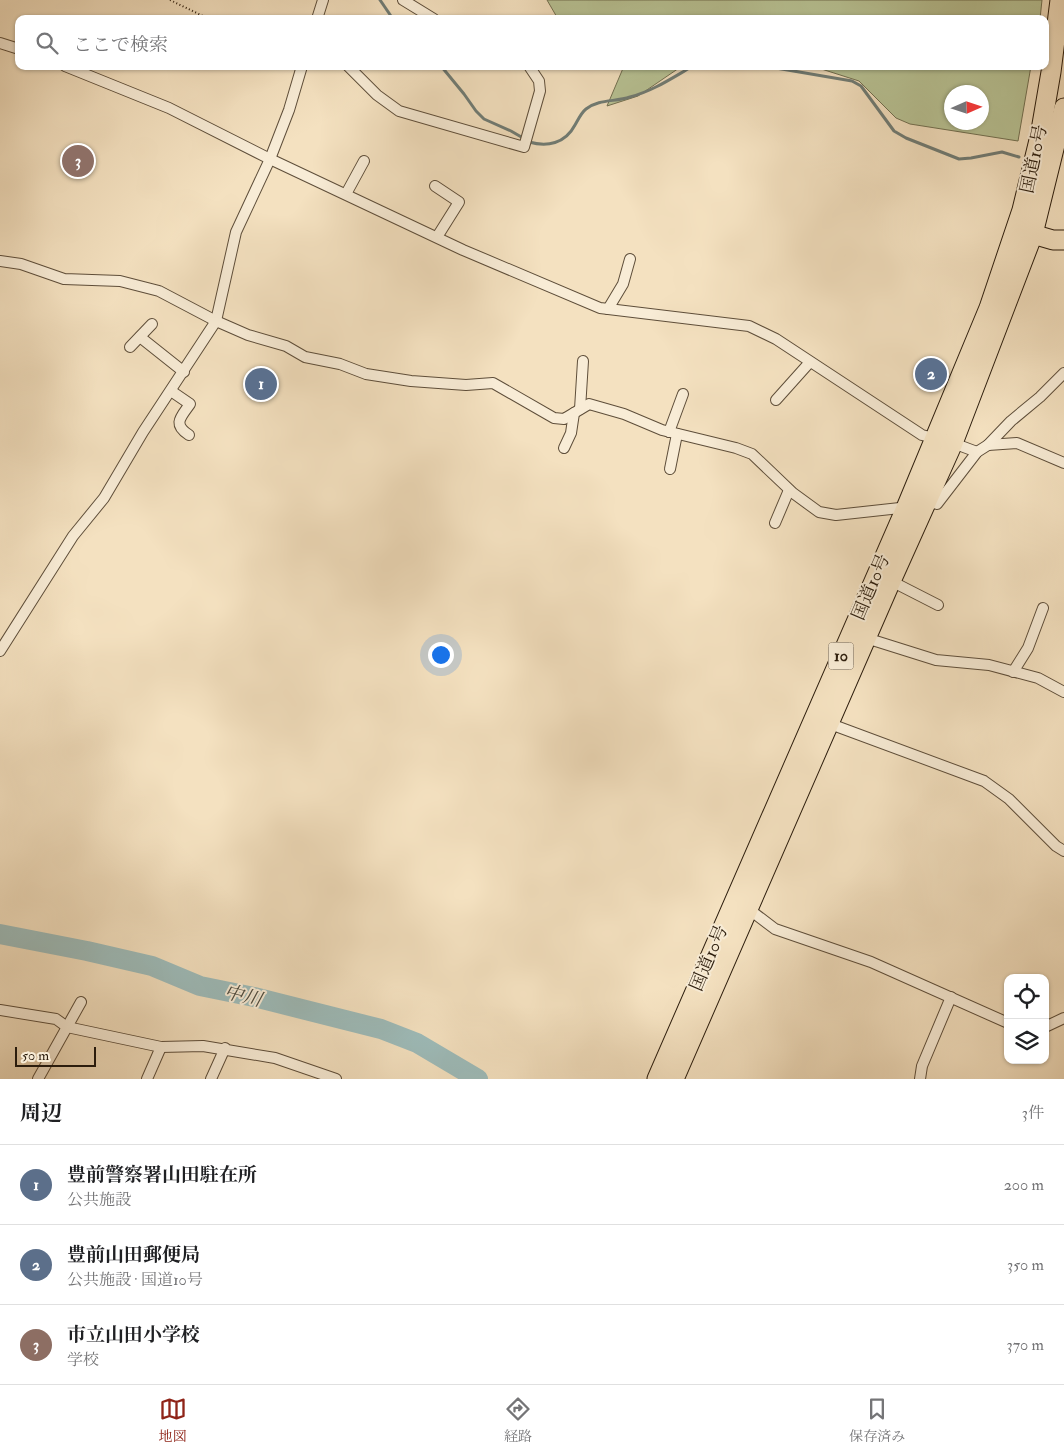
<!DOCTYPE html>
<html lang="ja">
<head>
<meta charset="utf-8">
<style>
  body { margin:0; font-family:"IM FELL Double Pica","Noto Serif JP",serif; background:#f6f6f6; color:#202124 }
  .controls { position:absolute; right:15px; bottom:15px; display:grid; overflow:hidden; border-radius:10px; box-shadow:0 1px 4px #0004 }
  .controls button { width:45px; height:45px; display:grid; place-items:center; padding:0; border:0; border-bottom:1px solid #e0e0e0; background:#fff; color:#202124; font:25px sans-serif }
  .compass { position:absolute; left:944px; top:85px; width:45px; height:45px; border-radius:50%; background:#fff; box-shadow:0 1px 4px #0004; rotate:87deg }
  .scale { position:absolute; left:15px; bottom:12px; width:81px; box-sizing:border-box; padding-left:5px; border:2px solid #2c1d0d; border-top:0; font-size:14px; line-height:18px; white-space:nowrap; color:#2c1d0d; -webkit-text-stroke:4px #f8ecd6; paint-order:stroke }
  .you { position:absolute; left:440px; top:654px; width:18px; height:18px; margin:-12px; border:4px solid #fff; border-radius:50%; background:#1a73e8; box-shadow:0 0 0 8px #1a73e833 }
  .badge { display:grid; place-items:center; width:32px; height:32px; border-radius:50%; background:#8f2418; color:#fff; font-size:16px; font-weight:700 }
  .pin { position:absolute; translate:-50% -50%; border:2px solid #fff; box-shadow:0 1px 5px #0006 }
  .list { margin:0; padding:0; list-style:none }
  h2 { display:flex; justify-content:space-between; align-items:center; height:65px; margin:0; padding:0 20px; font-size:21px }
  h2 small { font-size:16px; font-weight:400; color:#757577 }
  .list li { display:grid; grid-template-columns:32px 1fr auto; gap:15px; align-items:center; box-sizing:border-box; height:80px; padding:0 20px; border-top:1px solid #e0e0e0 }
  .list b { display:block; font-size:19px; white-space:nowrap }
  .list p { margin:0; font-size:16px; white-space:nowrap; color:#757577 }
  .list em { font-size:16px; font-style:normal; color:#757577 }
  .icon { flex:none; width:28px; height:28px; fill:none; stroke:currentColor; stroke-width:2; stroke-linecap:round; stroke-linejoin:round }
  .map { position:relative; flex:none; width:1064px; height:1079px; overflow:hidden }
  .search { position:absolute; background:#fff; box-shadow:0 1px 4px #0004; left:15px; right:15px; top:15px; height:55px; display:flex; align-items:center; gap:12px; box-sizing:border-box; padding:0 18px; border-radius:10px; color:#757577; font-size:19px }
  .sheet { height:305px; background:#fff }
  nav { display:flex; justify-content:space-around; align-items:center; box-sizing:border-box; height:70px; border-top:1px solid #e0e0e0; background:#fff; font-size:14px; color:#757577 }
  nav a { display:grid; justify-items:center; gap:2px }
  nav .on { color:#8f2418 }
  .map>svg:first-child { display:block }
  .green { fill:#b8c395; stroke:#727051; fill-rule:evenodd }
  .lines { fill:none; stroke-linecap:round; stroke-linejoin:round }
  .stream { stroke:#707c75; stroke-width:3 }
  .river { stroke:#9ebcba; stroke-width:20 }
  .street-casing { stroke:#5e4e3a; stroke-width:12 }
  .highway-casing { stroke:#2c1d0d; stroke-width:21 }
  .path { stroke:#2c1d0d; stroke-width:2; stroke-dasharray:1 2.5; stroke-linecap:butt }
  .street { stroke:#f8ecd6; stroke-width:10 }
  .highway { stroke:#f4e1c0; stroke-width:19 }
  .labels { text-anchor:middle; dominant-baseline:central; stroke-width:4; stroke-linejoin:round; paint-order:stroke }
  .shield { fill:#f8ecd6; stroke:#695b49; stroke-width:1 }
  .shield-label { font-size:16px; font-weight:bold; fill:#2c1d0d }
  .street-label { font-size:18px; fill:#2c1d0d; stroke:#f8ecd6 }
  .water-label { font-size:19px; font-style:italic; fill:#4e4d41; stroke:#f8ecd6 }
</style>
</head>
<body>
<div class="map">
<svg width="1064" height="1079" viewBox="0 0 1064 1079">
  <rect width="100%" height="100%" fill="#f4e1c0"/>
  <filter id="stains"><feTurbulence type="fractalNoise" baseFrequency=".004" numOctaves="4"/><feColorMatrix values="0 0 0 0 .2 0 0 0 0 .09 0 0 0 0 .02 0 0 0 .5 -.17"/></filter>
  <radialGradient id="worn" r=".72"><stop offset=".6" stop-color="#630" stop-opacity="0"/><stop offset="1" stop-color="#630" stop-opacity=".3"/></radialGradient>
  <g class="green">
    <polygon points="547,0 1042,0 1040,19 558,19"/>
    <polygon points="624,66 682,66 638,96 607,106"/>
    <path d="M 812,66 L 1031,66 L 1018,141 L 910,124 L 896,118 L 859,81 ZM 982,92 L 982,122 L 952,122 L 952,92 Z"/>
  </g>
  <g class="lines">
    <g class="stream">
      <polyline points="380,0 393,19"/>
      <polyline points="441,66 464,94 476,111 484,119 511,131 523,138"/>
      <polyline points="764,66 852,81 861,86 894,131 906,138 959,159 971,158 1002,152 1019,157"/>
      <path d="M 529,142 C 547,147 565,144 575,125 C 578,120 581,113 586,109 C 599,99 615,102 630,97 C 653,91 672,78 693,66"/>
    </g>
    <polyline class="river" points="0,934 87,951 152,966 200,986 254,997 381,1029 417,1043 478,1079"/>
    <defs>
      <g id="street">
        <polyline points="403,0 434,19"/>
        <polyline points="317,19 323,0"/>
        <polyline points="0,43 19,49"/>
        <polyline points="65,66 169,108 270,159 463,250 600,308 749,326 776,339 922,435 953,443 977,452"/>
        <polyline points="348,66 377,95 399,111 524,147 540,91 539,81 529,66"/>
        <polyline points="435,186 459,202 437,237"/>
        <polyline points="346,194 364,161"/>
        <polyline points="0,261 21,264 64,279 120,281 159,291 216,321 248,335 286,346 305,357 340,364 366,374 411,381 466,385 493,383 554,418 564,419 589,404 624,414 662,430 736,448 752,454 793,493 819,512 836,515 909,507"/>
        <polyline points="608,309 623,284 630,259"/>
        <polyline points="140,337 184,372"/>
        <polyline points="130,347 152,324"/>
        <path d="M 171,391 L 190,404 C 181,417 172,424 189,435"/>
        <polyline points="776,400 810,362"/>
        <polyline points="580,409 583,361"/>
        <polyline points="669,432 683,394"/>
        <polyline points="988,445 1017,443 1064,463"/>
        <polyline points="564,448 571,433 574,413"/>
        <polyline points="670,469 677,434"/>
        <polyline points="925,501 937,504 977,452 988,445 1011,421 1040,397 1064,373"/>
        <polyline points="775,523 789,490"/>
        <polyline points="891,581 938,605"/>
        <polyline points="866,638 936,660 989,665 1038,678 1064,692"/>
        <polyline points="0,651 73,536 104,498 143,432 216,321 236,232 270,159 289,110 302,66"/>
        <polyline points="1013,672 1028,648 1043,608"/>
        <polyline points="825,722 984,781 1009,799 1056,846 1064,851"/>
        <polyline points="746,907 775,929 871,962 1008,1023"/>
        <polyline points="0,1010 56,1019 67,1027 161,1047 203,1046 275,1058 336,1079"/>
        <polyline points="1045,1027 1064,1018"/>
        <polyline points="38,1079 81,1002"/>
        <polyline points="147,1079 161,1047"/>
        <polyline points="211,1079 225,1048"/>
        <polyline points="920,1079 922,1066 951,997"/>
      </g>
      <g id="highway">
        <polyline points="1022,231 1053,240 1064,240"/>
        <polyline points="657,1079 906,508 989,308 1022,210 1040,136 1051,72 1060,0"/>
        <polyline points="674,1079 891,581 953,443 1033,234 1064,108"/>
      </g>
    </defs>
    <use href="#street" class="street-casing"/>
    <use href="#highway" class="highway-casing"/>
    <polyline class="path" points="170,0 209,19"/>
    <use href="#street" class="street"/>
    <use href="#highway" class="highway"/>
  </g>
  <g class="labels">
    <rect class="shield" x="828.5" y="642.5" width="25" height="27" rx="4"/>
    <g class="shield-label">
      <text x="841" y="656">10</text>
    </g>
    <g class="street-label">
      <text transform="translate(1034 159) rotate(-78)">国道10号</text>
      <text transform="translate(871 587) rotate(-67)">国道10号</text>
      <text transform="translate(709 958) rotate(-67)">国道10号</text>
    </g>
    <g class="water-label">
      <text transform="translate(243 996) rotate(14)">中川</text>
    </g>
  </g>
  <rect width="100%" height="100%" filter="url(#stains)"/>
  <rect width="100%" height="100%" fill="url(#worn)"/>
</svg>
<div class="controls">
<button><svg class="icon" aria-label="locate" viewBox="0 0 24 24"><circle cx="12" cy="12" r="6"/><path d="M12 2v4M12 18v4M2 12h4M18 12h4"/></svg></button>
<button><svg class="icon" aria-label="layers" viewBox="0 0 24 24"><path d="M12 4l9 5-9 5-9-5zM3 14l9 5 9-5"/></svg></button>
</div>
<svg class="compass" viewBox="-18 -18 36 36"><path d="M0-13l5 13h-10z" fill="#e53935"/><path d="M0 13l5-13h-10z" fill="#757577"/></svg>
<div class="scale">50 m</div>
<div class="you"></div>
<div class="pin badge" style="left:261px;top:384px;background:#5c6f8a">1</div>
<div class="pin badge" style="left:931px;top:374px;background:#5c6f8a">2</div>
<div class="pin badge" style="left:78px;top:161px;background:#8d6e63">3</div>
<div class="search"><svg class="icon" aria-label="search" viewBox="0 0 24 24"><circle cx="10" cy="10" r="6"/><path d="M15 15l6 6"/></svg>ここで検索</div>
</div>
<section class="sheet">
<h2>周辺<small>3件</small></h2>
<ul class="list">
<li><span class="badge" style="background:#5c6f8a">1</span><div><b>豊前警察署山田駐在所</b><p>公共施設</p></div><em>200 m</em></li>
<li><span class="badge" style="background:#5c6f8a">2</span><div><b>豊前山田郵便局</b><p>公共施設 · 国道10号</p></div><em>350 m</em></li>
<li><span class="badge" style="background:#8d6e63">3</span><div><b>市立山田小学校</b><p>学校</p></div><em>370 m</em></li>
</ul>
</section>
<nav>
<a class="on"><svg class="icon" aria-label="map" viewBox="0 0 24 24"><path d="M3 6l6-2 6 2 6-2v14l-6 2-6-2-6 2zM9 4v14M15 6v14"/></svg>地図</a>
<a><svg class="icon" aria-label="directions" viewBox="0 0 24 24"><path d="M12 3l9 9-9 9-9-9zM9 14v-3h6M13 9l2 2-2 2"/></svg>経路</a>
<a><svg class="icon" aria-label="saved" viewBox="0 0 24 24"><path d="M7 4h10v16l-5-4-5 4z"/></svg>保存済み</a>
</nav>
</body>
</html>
